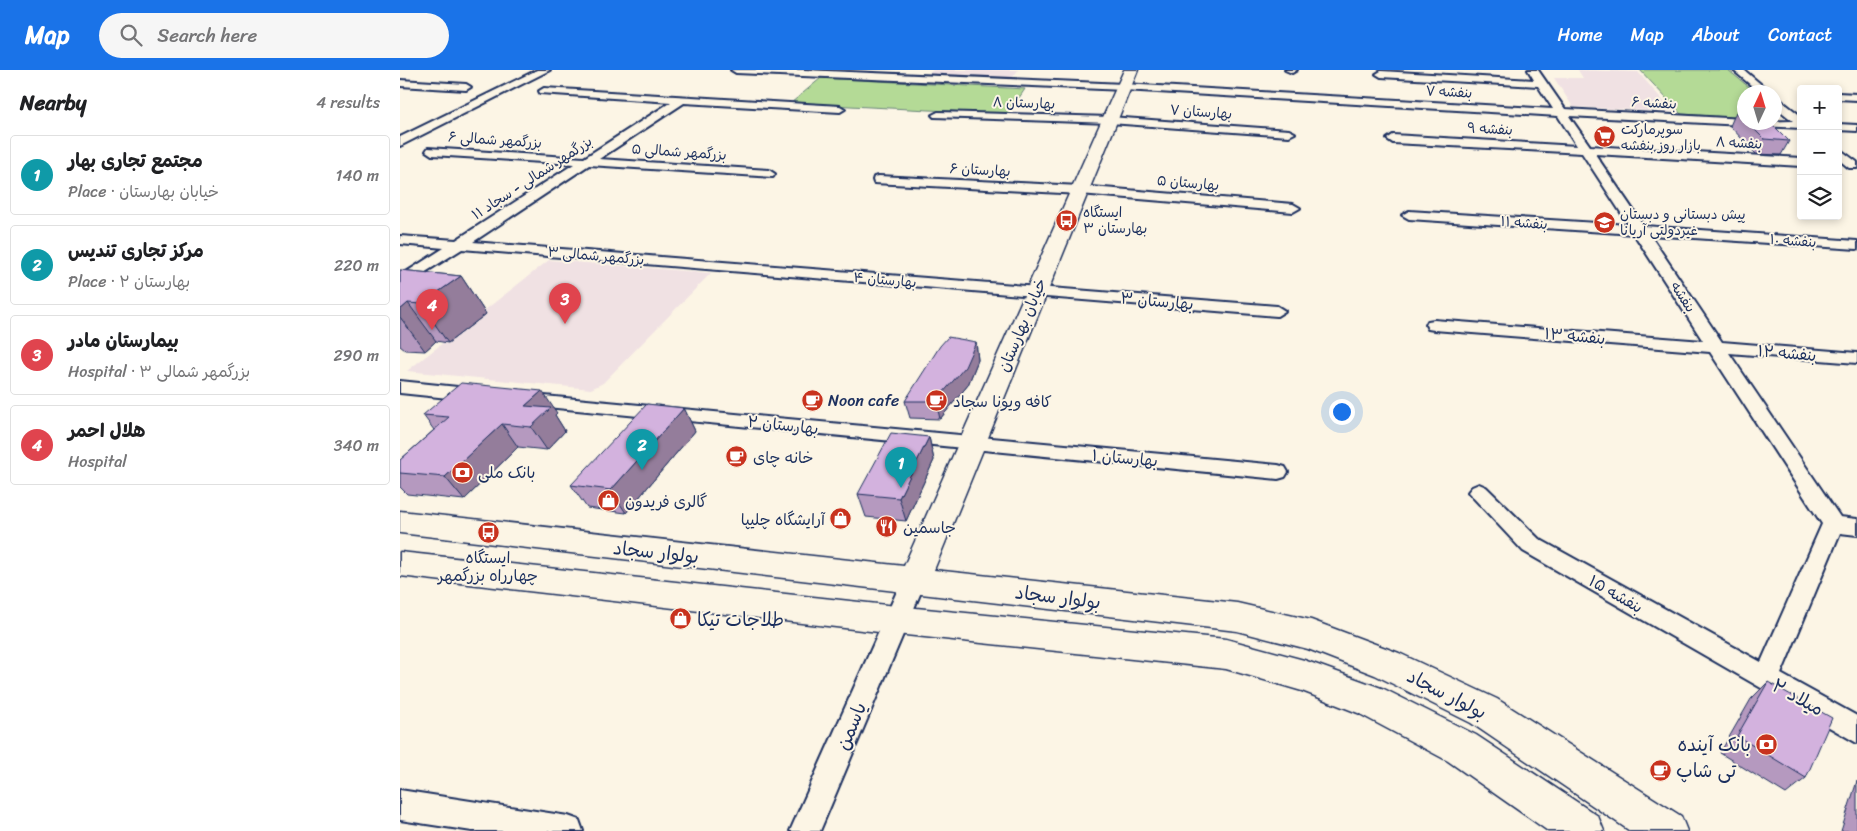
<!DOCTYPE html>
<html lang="en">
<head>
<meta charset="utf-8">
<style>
  body { margin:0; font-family:Sriracha,"Playpen Sans Arabic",sans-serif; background:#f6f6f6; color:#202124 }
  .controls { position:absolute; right:15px; top:15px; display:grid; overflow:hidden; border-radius:5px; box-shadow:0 2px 8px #0003 }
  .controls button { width:45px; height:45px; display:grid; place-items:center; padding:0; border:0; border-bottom:1px solid #e0e0e0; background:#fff; color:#202124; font:25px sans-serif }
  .compass { position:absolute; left:1337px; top:15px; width:45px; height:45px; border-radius:50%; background:#fff; box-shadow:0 2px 8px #0003; rotate:4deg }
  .you { position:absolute; left:941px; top:341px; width:18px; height:18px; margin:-12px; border:4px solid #fff; border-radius:50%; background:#1a73e8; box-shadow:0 0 0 8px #1a73e833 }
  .badge { display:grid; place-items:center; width:32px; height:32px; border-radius:50%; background:#1a73e8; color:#fff; font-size:16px; font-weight:700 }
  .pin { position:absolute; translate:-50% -41px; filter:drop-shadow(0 1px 2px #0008) }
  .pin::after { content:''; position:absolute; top:26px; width:18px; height:15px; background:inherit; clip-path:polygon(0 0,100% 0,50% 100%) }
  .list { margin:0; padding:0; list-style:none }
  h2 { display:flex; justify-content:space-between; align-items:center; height:65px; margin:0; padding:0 20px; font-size:21px }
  h2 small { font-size:16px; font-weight:400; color:#757577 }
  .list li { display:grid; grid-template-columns:32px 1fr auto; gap:15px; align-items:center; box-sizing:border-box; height:80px; margin:0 10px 10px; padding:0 10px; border:1px solid #e0e0e0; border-radius:5px }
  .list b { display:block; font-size:19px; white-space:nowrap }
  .list p { margin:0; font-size:16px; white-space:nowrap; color:#757577 }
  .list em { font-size:16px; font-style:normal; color:#757577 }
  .icon { flex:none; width:28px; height:28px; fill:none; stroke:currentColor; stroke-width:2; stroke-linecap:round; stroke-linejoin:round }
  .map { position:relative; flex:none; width:1457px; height:761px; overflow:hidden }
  header { display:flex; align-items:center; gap:30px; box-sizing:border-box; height:70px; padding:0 25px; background:#1a73e8; color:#fff }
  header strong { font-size:24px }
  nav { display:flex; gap:28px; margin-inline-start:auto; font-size:18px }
  .search { width:350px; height:45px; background:#f6f6f6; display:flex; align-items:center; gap:12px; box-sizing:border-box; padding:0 18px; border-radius:28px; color:#757577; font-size:19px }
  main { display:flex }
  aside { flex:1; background:#fff }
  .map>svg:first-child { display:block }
  .built { fill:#f0e1e3 }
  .green { fill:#b4da96; stroke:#68847a }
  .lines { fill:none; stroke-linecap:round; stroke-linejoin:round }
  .street-casing { stroke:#1b2f5e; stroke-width:4 }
  .secondary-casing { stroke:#1b2f5e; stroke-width:3 }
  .street { fill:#fcf5e5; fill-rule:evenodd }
  .secondary { fill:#fcf5e5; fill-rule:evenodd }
  .wall { fill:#b599bf; stroke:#1b2f5e }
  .shaded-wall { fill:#947d9b; stroke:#1b2f5e }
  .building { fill:#d3b2de; stroke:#1b2f5e }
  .labels { text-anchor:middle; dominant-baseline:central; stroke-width:4; stroke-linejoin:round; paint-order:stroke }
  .far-street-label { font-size:14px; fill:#1b2f5e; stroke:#fcf5e5 }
  .far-poi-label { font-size:14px; fill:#1b2f5e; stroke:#fcf5e5; text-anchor:start }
  .street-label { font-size:16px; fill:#1b2f5e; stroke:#fcf5e5 }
  .poi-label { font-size:16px; fill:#1b2f5e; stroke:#fcf5e5; text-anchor:start }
  .near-street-label { font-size:19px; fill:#1b2f5e; stroke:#fcf5e5 }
  .near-poi-label { font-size:19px; fill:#1b2f5e; stroke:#fcf5e5; text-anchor:start }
</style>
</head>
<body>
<header>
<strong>Map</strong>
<div class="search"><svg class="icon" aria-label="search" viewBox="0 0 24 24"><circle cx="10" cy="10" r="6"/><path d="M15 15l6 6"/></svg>Search here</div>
<nav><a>Home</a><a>Map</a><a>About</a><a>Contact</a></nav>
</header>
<main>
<aside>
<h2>Nearby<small>4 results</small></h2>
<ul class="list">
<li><span class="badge" style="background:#0f9aa8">1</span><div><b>مجتمع تجاری بهار</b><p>Place · خیابان بهارستان</p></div><em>140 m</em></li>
<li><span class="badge" style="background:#0f9aa8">2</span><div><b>مرکز تجاری تندیس</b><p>Place · بهارستان ۲</p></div><em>220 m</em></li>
<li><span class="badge" style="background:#e0444e">3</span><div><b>بیمارستان مادر</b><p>Hospital · بزرگمهر شمالی ۳</p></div><em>290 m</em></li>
<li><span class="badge" style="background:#e0444e">4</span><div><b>هلال احمر</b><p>Hospital</p></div><em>340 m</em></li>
</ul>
</aside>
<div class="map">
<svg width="1457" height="761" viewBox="0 0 1457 761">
  <rect width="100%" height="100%" fill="#fcf5e5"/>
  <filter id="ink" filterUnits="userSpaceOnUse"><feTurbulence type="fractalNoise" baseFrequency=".02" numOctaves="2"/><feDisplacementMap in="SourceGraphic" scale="10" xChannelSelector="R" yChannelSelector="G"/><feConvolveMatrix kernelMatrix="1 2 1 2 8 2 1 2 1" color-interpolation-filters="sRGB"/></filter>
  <g filter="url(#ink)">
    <g class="built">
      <polygon points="533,0 618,0 610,11 526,6"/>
      <polygon points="1178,0 1238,2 1273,42 1173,37 1154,8 1183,8"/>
      <polygon points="149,190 311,203 203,313 191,319 7,301"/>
    </g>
    <g class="green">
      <polygon points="1240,0 1328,0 1355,22 1344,22 1344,48 1281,44"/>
      <polygon points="421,8 625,19 608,44 391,33"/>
    </g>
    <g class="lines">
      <defs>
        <g id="street">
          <polygon points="137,0 150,0 0,76 0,67"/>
          <polygon points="331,0 404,0 724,14 1153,39 1138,16 981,7 976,4 981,1 1134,10 1128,0 1138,0 1165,39 1344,49 1344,52 1393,51 1374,36 1374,27 1378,28 1401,46 1401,58 1169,46 1190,76 1401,88 1401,96 1195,84 1244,156 1457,171 1457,179 1250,165 1322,272 1457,283 1457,293 1329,283 1440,447 1457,449 1457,465 1440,463 1381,604 1457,646 1457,673 1123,481 1068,422 1072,417 1079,414 1086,417 1139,469 1361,592 1422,454 1310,282 1034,260 1028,259 1026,255 1028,251 1034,250 1303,271 1234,164 1009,149 1002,145 1009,141 1229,155 1182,83 993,73 987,69 993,65 1177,76 1158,46 724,20 336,3"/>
          <polygon points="885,0 897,0 892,3"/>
          <polygon points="1333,0 1344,0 1370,22 1359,22"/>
          <polygon points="0,10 66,14 71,17 66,20 0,16"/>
          <polygon points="144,18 440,36 445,39 440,42 284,33 199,89 369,100 375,104 373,107 189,95 73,172 877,236 885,241 877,246 62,179 0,218 0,206 44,178 0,174 0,166 56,170 174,94 32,85 26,81 28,78 184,88 271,32 140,23 139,21"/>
          <polygon points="1438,23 1457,24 1457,30 1438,29"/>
          <polygon points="538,42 710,47 889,60 895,63 889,66 710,53 534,47 532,45"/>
          <polygon points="1438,54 1457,55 1457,61 1438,60"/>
          <polygon points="1438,78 1457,92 1457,98 1449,98 1438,89"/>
          <polygon points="479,106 680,116 893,134 900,138 893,142 680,124 474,113 473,110 474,107"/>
          <polygon points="0,311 77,319 84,321 86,325 84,329 77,331 0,323"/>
          <polygon points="123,324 878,395 885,397 888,402 885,407 878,409 116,334 114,330 116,326"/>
          <polygon points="514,501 522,503 526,510 420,761 390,761 502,510 506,503"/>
          <polygon points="0,720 168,746 179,750 183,761 72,761 0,750"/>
        </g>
        <g id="secondary">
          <polygon points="724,0 738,0 534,500 837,533 911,550 999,583 1097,629 1281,746 1287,761 1230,761 1071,653 975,605 908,579 837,561 0,463 0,441 504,496"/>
          <polygon points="0,482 496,536 826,569 904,590 984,619 1076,665 1198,746 1204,761 1148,761 1048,691 958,643 902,621 826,599 496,564 0,506"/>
        </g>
      </defs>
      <use href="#street" class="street-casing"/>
      <use href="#secondary" class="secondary-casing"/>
      <use href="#street" class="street"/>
      <use href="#secondary" class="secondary"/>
    </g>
    <g class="wall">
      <polygon points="1336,42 1344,43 1344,52 1370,52 1389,71 1381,85 1356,84 1330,56"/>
      <polygon points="0,200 61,206 86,244 48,273 36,271 25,281 5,280 0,276"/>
      <polygon points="576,272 578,290 568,315 540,349 510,348 505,331"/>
      <polygon points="284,338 295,361 226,443 187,438 171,415"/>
      <polygon points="157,343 155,345 165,361 147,380 118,377 64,430 7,424 0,417 0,390 34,360 23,345"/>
      <polygon points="529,367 534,390 506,451 466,447 458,424"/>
      <polygon points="1368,612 1406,708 1386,724 1320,683 1351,629"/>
      <polygon points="1457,711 1457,761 1441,761"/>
    </g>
    <g class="shaded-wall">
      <polygon points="61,206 86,244 48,273 21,234"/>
      <polygon points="8,233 36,271 25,281 0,247 0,240"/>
      <polygon points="576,272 578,290 568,315 540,349 536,331"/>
      <polygon points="142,321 157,343 155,345 165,361 147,380 131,357 125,336"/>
      <polygon points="284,338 295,361 226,443 211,420"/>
      <polygon points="102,354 118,377 64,430 45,407"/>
      <polygon points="529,367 534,390 506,451 499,428"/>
    </g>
    <g class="building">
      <polygon points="1336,42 1344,43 1344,50"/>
      <polygon points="1347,52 1370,52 1389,71 1364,69"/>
      <polygon points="0,200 61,206 21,234 8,233 0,240"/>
      <polygon points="548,267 576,272 565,297 536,331 505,331 540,276"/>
      <polygon points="61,313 142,321 125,336 151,338 131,357 102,354 45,407 0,403 0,390 49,347 23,345"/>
      <polygon points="247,334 284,338 211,420 171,415"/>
      <polygon points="491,363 529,367 499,428 458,424"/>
      <polygon points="1368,612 1432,648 1406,708 1337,666"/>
    </g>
  </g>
  <defs>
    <symbol id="supermarket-disc" viewBox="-11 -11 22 22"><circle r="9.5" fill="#c8321e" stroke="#fcf5e5"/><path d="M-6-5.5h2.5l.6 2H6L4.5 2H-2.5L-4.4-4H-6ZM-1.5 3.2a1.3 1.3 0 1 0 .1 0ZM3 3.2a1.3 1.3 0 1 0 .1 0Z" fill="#fff"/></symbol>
    <symbol id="bus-disc" viewBox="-11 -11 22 22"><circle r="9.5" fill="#c8321e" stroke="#fcf5e5"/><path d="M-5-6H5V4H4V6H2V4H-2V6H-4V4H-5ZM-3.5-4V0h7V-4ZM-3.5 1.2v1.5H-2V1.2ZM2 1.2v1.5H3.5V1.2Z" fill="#fff"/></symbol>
    <symbol id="school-disc" viewBox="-11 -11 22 22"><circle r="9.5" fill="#c8321e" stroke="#fcf5e5"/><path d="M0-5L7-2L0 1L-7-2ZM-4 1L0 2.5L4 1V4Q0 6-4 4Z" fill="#fff"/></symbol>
    <symbol id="cafe-disc" viewBox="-11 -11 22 22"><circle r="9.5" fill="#c8321e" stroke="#fcf5e5"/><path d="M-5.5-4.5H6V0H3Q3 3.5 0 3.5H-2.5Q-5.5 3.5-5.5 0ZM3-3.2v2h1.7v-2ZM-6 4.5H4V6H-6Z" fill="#fff"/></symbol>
    <symbol id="bank-disc" viewBox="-11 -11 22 22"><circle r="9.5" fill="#c8321e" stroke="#fcf5e5"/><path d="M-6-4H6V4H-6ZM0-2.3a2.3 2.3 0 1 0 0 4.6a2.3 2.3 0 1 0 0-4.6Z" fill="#fff"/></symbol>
    <symbol id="shop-disc" viewBox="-11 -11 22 22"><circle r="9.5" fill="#c8321e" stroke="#fcf5e5"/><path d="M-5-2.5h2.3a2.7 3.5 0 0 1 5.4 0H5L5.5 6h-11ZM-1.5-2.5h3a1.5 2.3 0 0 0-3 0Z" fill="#fff"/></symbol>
    <symbol id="restaurant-disc" viewBox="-11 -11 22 22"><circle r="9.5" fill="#c8321e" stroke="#fcf5e5"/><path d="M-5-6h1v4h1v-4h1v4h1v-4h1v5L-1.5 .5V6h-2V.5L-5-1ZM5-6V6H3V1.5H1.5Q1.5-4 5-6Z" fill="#fff"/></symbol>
  </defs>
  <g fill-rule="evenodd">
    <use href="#supermarket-disc" x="1192" y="54" width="25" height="25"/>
    <use href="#bus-disc" x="654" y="138" width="25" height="25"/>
    <use href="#school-disc" x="1192" y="140" width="25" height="25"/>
    <use href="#cafe-disc" x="400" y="318" width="25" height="25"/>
    <use href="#cafe-disc" x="524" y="318" width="25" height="25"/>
    <use href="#cafe-disc" x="324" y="374" width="25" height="25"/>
    <use href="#bank-disc" x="50" y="390" width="25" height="25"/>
    <use href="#shop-disc" x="196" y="418" width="25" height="25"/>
    <use href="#shop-disc" x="428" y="436" width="25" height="25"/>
    <use href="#restaurant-disc" x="474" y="444" width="25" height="25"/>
    <use href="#bus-disc" x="76" y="450" width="25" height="25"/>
    <use href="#shop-disc" x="268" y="536" width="25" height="25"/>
    <use href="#bank-disc" x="1354" y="662" width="25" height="25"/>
    <use href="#cafe-disc" x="1248" y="688" width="25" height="25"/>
  </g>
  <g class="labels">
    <g class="far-street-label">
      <text transform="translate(1049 22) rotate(3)">بنفشه ۷</text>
      <text transform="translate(624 33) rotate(2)">بهارستان ۸</text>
      <text transform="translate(1254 33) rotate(3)">بنفشه ۶</text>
      <text transform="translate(801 42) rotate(4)">بهارستان ۷</text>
      <text transform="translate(1090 59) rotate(3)">بنفشه ۹</text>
      <text transform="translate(95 70) rotate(4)">بزرگمهر شمالی ۶</text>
      <text transform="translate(1339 73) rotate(3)">بنفشه ۸</text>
      <text transform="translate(279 82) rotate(4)">بزرگمهر شمالی ۵</text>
      <text transform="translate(580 100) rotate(3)">بهارستان ۶</text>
      <text transform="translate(132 108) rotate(-33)">بزرگمهر شمالی - سجاد ۱۱</text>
      <text transform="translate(788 113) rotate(5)">بهارستان ۵</text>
      <text transform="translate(1124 153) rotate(4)">بنفشه ۱۱</text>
      <text transform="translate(1393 171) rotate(4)">بنفشه ۱۰</text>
      <text transform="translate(196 186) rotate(5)">بزرگمهر شمالی ۳</text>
      <text transform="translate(485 210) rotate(5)">بهارستان ۴</text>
      <text transform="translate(1283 227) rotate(57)">بنفشه</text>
    </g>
    <g class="far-poi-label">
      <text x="1221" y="59">سوپرمارکت<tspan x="1221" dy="16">بازار روز بنفشه</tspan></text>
      <text x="683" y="142">ایستگاه<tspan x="683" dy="16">بهارستان ۳</tspan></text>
      <text x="1220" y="144">پیش دبستانی و دبستان<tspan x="1220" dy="16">غیردولتی آریانا</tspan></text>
    </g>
    <g class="street-label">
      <text transform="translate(757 231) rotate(5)">بهارستان ۳</text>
      <text transform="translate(622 255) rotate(-67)">خیابان بهارستان</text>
      <text transform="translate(1175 266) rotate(5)">بنفشه ۱۳</text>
      <text transform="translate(1387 283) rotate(5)">بنفشه ۱۲</text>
      <text transform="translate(383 355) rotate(6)">بهارستان ۲</text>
      <text transform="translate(725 388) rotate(5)">بهارستان ۱</text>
      <text transform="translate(1216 524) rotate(30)">بنفشه ۱۵</text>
    </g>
    <g class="poi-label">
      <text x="428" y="330">Noon cafe</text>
      <text x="553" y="331">کافه ویونا سجاد</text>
      <text x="353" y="387">خانه چای</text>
      <text x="78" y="402">بانک ملی</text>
      <text x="225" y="431">گالری فریدون</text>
      <text x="425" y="449" text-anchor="end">آرایشگاه چلیپا</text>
      <text x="503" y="457">جاسمین</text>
      <text x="88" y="487" text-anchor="middle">ایستگاه<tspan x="88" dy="18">چهارراه بزرگمهر</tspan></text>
    </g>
    <g class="near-street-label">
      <text transform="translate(256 482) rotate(6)">بولوار سجاد</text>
      <text transform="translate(658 527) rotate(7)">بولوار سجاد</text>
      <text transform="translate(1047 624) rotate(27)">بولوار سجاد</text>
      <text transform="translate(1398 627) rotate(29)">میلاد ۲</text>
      <text transform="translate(451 656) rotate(-67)">یاسمن</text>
    </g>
    <g class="near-poi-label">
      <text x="297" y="549">طلاجات تیکا</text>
      <text x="1351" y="674" text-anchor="end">بانک آینده</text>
      <text x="1276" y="700">تی شاپ</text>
    </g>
  </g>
</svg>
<div class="controls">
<button>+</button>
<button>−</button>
<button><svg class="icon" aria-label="layers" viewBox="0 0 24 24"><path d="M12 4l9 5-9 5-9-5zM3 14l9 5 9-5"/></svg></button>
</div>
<svg class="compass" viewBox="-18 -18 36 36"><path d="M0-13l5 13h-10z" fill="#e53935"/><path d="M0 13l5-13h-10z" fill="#757577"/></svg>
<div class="you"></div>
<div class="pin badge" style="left:501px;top:418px;background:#0f9aa8">1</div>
<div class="pin badge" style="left:242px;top:400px;background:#0f9aa8">2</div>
<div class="pin badge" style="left:165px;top:254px;background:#e0444e">3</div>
<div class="pin badge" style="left:32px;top:260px;background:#e0444e">4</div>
</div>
</main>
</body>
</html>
